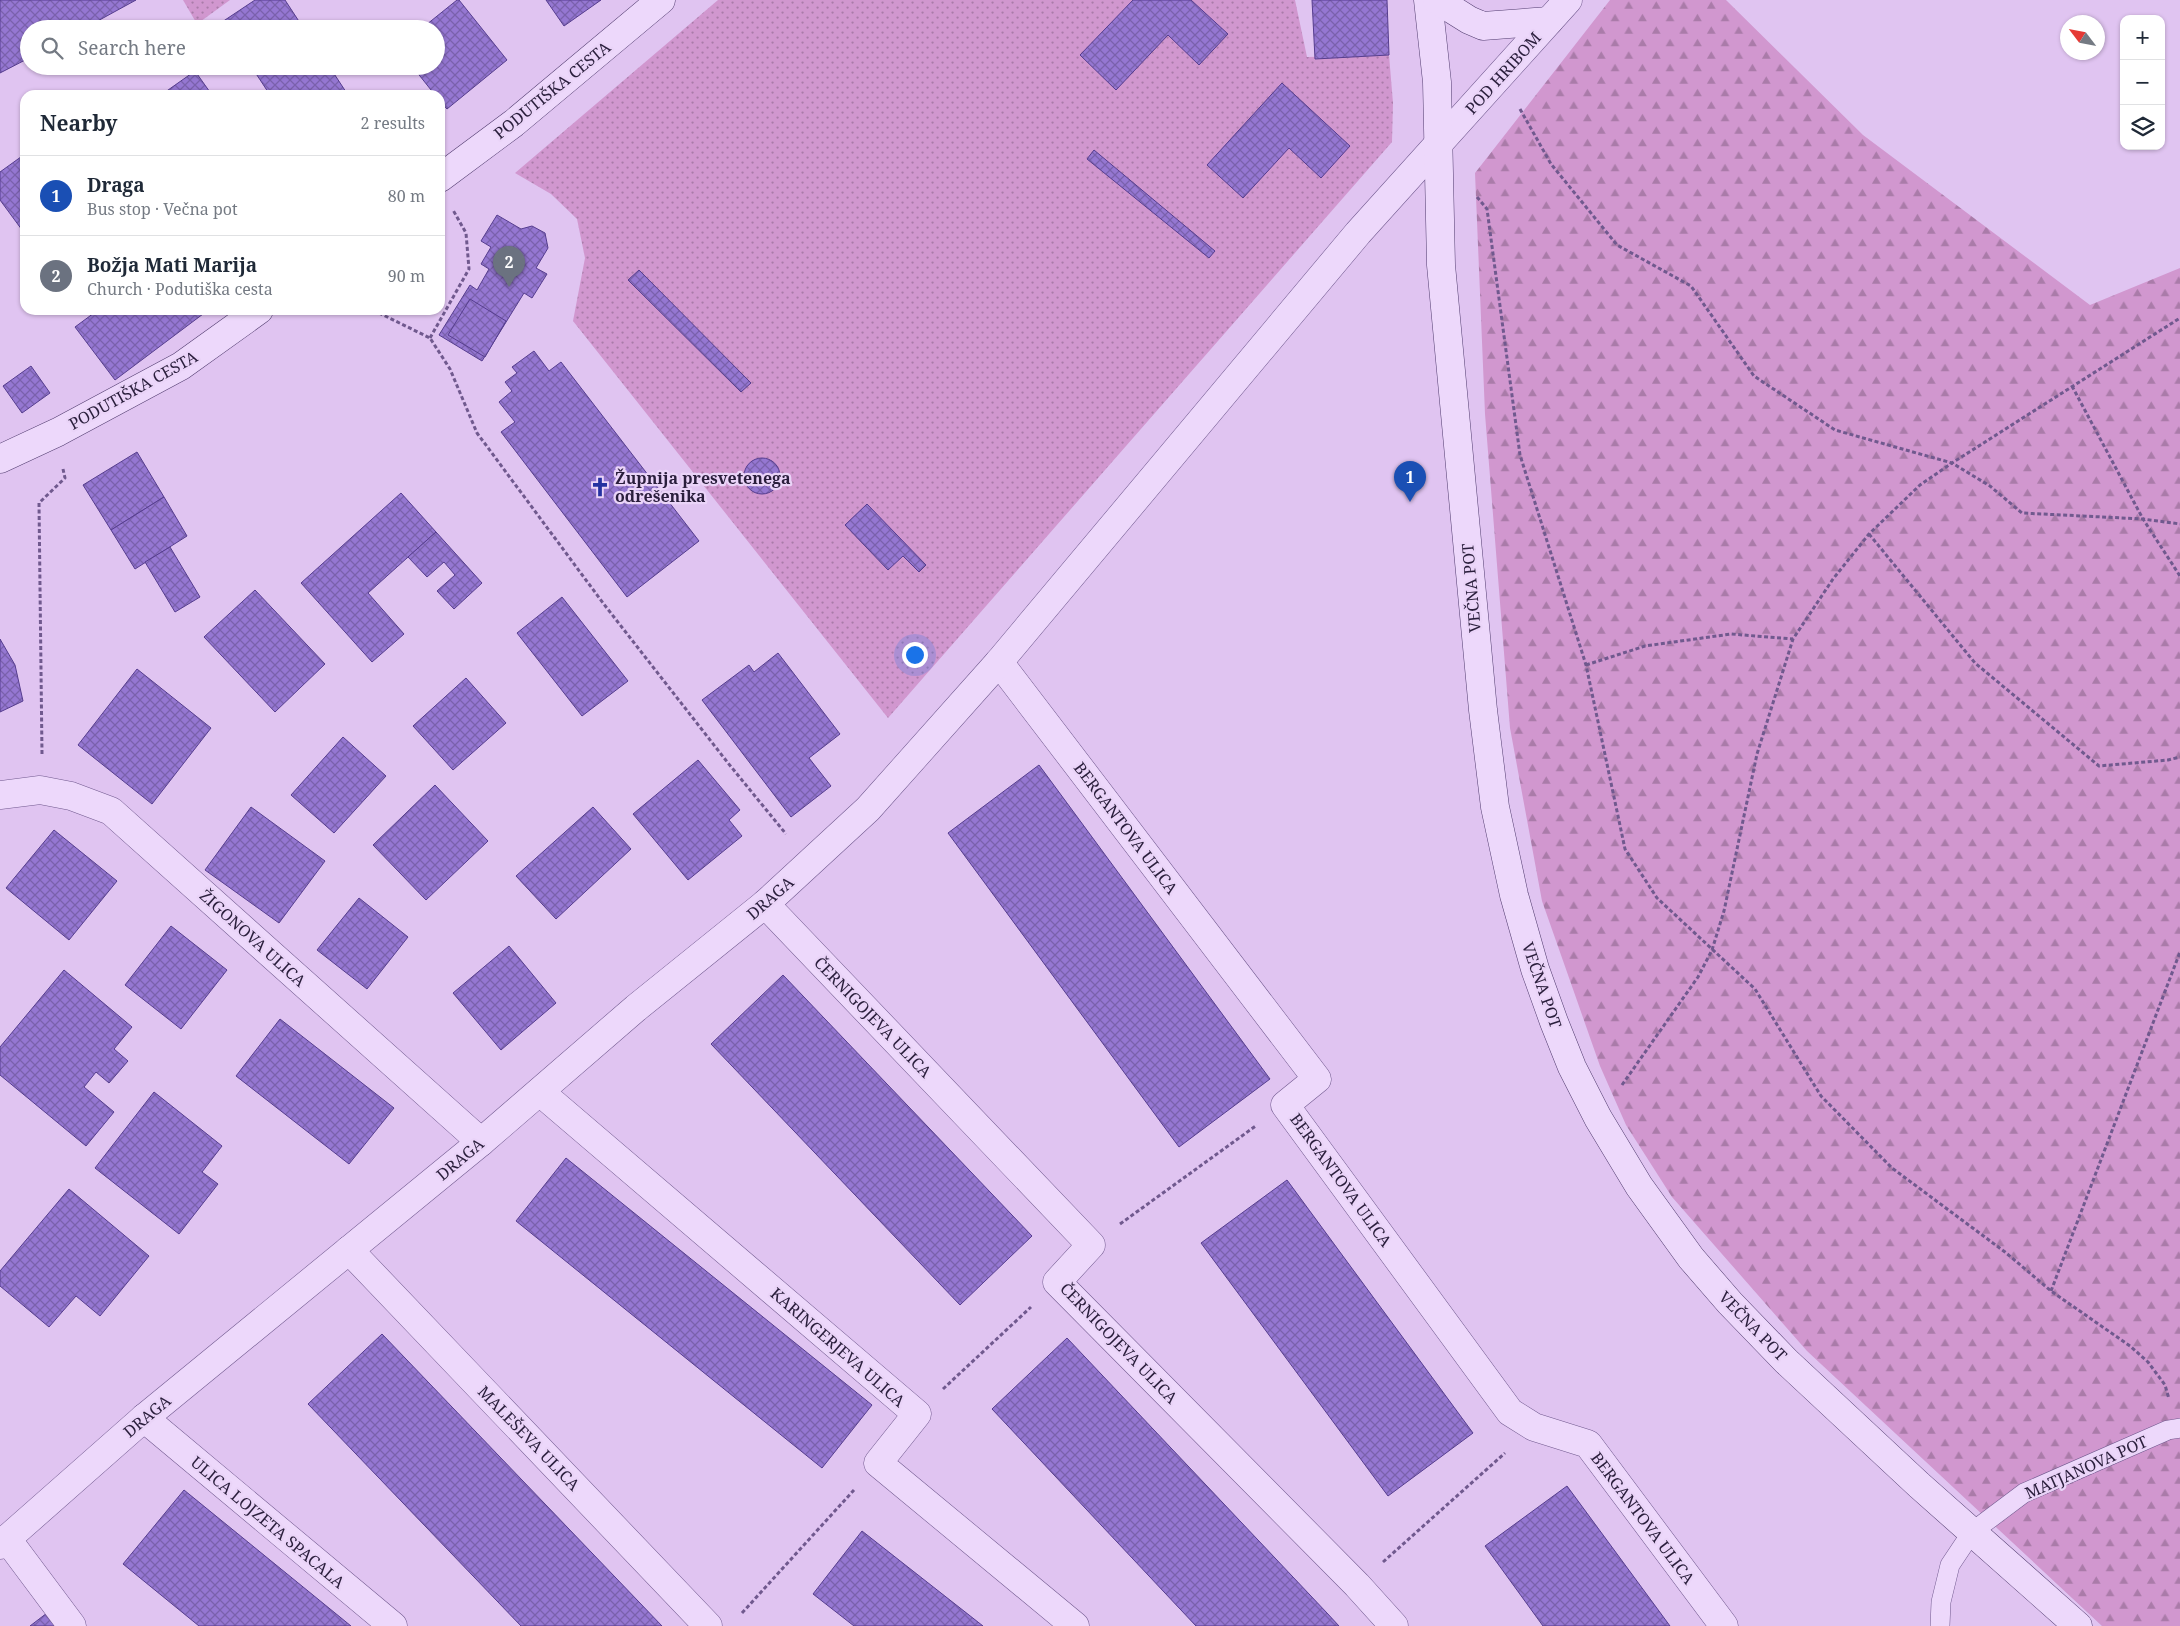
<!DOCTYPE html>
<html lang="en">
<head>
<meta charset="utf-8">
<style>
  body { margin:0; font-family:"Noto Serif",serif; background:#f2f2f3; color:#1f2937 }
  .controls { position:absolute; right:15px; top:15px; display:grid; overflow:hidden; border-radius:10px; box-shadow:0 1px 4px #0004 }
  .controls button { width:45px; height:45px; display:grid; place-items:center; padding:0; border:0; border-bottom:1px solid #e0e1e3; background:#fff; color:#1f2937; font:25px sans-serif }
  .compass { position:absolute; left:2060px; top:15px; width:45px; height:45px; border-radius:50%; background:#fff; box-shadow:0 1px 4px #0004; rotate:302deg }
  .you { position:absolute; left:914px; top:654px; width:18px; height:18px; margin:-12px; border:4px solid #fff; border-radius:50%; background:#1a73e8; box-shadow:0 0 0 8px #1a73e833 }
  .badge { display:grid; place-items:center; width:32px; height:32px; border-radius:50%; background:#7c3aed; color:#fff; font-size:16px; font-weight:700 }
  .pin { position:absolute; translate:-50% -41px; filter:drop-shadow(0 1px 2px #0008) }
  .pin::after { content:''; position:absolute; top:26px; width:18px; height:15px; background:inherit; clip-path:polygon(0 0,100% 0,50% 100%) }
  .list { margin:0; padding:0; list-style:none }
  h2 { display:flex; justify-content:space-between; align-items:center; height:65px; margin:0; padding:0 20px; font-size:21px }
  h2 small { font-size:16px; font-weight:400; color:#747a83 }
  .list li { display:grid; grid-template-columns:32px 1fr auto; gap:15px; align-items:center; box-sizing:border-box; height:80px; padding:0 20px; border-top:1px solid #e0e1e3 }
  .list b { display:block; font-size:19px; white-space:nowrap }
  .list p { margin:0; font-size:16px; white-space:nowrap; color:#747a83 }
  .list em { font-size:16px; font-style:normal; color:#747a83 }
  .icon { flex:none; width:28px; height:28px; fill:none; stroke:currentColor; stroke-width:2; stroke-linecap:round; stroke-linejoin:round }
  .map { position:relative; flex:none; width:2180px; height:1626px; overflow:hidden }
  .search { position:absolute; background:#fff; box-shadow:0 1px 4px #0004; left:20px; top:20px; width:425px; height:55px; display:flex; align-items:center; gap:12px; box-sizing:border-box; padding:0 18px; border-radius:28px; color:#747a83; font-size:19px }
  .panel { position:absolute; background:#fff; box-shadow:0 1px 4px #0004; left:20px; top:90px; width:425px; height:225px; border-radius:15px }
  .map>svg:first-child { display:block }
  .grass { fill:url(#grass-dots) }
  .forest { fill:url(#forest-firs) }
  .building { fill:url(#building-cross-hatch); stroke:#563d8f }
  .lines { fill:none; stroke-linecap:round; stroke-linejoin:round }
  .service-casing { stroke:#70598e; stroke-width:20 }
  .pedestrian-casing { stroke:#70598e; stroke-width:29 }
  .minor-casing { stroke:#70598e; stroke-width:29 }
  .secondary-casing { stroke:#513c6f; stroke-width:29 }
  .path { stroke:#70598e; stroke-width:3; stroke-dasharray:4 2.5; stroke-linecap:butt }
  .service { stroke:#edd8fb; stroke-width:19 }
  .pedestrian { stroke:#edd8fb; stroke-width:28 }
  .minor { stroke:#edd8fb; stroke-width:28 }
  .secondary { stroke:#edd8fb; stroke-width:28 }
  .labels { text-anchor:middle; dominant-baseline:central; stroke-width:4.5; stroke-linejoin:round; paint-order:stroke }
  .street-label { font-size:16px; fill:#2a1e3c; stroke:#ead4f8 }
  .poi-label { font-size:16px; font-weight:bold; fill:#2a1e3c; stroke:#ead4f8; text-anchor:start }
</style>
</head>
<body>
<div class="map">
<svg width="2180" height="1626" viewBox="0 0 2180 1626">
  <defs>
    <pattern id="grass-dots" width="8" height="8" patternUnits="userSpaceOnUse" patternTransform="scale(1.25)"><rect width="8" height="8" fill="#d197cf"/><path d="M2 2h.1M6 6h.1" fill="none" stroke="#aa7ba9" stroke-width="1.8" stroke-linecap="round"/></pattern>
    <pattern id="forest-firs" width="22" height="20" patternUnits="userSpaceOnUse" patternTransform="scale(1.25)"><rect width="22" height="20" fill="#d197cf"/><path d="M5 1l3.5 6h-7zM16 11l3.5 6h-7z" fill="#aa7ba9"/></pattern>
    <pattern id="building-cross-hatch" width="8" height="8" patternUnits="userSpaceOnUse" patternTransform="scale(1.25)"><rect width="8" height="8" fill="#9577d2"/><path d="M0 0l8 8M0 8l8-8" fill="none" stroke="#7a61ac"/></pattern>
  </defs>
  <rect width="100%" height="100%" fill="#e0c4f1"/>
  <g class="grass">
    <polygon points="183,0 230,0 197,24"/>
    <polygon points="718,0 1295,0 1307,57 1389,55 1393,103 1392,142 888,718 573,321 585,258 577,219 551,194 515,173"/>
  </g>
  <polygon class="forest" points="1610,0 1726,0 1863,135 2090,305 2180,268 2180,1626 2102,1626 1807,1351 1672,1197 1626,1125 1600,1066 1542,901 1510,728 1485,414 1475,173"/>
  <g class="building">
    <polygon points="0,0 136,0 83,29 29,29 29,58 0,73"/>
    <polygon points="255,0 285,0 304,29 226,29 222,22"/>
    <polygon points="457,0 459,0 507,60 447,109 440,101 440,95 435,95 412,66 436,66 436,29 421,29"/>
    <polygon points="546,0 601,0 564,26"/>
    <polygon points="1133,0 1191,0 1228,34 1199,65 1168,35 1116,90 1080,55"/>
    <polygon points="1312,0 1387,0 1389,55 1315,59"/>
    <polygon points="251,66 329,66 348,95 270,95"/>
    <polygon points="195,71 212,95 161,95"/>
    <polygon points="1282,83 1350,146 1321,178 1289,148 1243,198 1207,165"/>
    <polygon points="1094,150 1215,251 1209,258 1087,159"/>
    <polygon points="25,154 25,234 0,200 0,172"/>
    <polygon points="497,215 521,229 532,226 545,233 548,248 536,268 547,274 532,298 524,293 482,361 439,335 470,285 477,290 489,269 481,264 491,247 481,241"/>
    <polygon points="639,270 751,383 741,392 628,280"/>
    <polygon points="470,299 506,321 485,357 448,335"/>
    <polygon points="98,310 206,310 207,311 115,380 75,327"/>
    <polygon points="534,351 549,371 561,362 699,541 627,597 501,432 515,422 499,402 512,391 505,382 517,373 512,367"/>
    <polygon points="31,366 50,393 22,413 3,386"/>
    <polygon points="137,452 164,497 111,530 83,485"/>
    <circle cx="762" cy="476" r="18"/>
    <polygon points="401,493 436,532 368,593 404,634 372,662 301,583"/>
    <polygon points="164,497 187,536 135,569 111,530"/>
    <polygon points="867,504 926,565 919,572 903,556 888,570 845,525"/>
    <polygon points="436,532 482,583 454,609 437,591 455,575 444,562 427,577 408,557"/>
    <polygon points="170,547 200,597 175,612 145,562"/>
    <polygon points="255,590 325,664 275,712 204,637"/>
    <polygon points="562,597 628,681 582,716 517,633"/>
    <polygon points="0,639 15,665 23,701 0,712"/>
    <polygon points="778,653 840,734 809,758 831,786 791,817 702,700 749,665 754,672"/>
    <polygon points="137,669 211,728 152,804 78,745"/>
    <polygon points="466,678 506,723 453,770 413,726"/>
    <polygon points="343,737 386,776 334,833 291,795"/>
    <polygon points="698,760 740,810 729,820 742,836 688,880 633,814"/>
    <polygon points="1039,765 1270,1079 1179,1147 948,833"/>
    <polygon points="435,785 488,841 426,900 373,845"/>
    <polygon points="251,807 325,861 279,923 205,870"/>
    <polygon points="593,807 631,849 556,919 516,876"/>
    <polygon points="54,830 117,881 69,940 6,888"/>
    <polygon points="359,898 408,937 367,989 317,950"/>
    <polygon points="171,926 227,970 181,1029 125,985"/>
    <polygon points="509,946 556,1003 501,1050 453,993"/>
    <polygon points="64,970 132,1027 114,1049 128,1061 109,1083 96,1072 84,1087 114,1112 86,1146 0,1075 0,1047"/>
    <polygon points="783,975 1032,1236 960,1305 711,1044"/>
    <polygon points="280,1019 394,1108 349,1164 236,1076"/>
    <polygon points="154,1092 222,1146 202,1172 218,1184 179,1234 95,1168"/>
    <polygon points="566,1158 872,1405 822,1468 516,1221"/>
    <polygon points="1287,1180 1473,1433 1388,1496 1201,1243"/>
    <polygon points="69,1189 149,1256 100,1316 76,1296 49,1327 0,1286 0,1271"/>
    <polygon points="382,1334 662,1626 521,1626 308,1404"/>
    <polygon points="1067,1338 1327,1613 1339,1626 1196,1626 992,1409"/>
    <polygon points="1567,1486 1670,1626 1543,1626 1485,1546"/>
    <polygon points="184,1490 351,1626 199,1626 123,1564"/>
    <polygon points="862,1531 983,1626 854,1626 813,1594"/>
    <polygon points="47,1613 57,1626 30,1626"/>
  </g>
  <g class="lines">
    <defs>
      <polyline id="service" points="1940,1626 1941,1602 1950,1565 1972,1532 2024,1493 2168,1430 2180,1428"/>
      <g id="pedestrian">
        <polyline points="999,662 1317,1079 1285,1105 1510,1412 1534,1427 1588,1444 1724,1626"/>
        <polyline points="765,904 1091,1245 1057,1282 1357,1585 1394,1626"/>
        <polyline points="540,1092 917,1414 878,1463 1075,1626"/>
        <polyline points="349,1250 708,1626"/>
        <polyline points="144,1418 393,1626"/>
        <polyline points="7,1539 72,1626"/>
      </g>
      <g id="minor">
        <polyline points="0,795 40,790 71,796 111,811 481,1142"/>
        <polyline points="0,1545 144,1418 481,1142 636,1008 765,904 868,809 999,662 1358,233 1568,0"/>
      </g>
      <g id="secondary">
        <polyline points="1428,0 1437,82 1441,265 1483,710 1495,807 1514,895 1535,969 1554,1022 1572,1067 1598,1118 1639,1186 1691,1258 1730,1303 1786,1361 1919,1485 2078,1626"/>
        <polyline points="1437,0 1469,20 1483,26 1549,21"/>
        <polyline points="440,178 514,123 661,0"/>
        <polyline points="0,459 58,432 181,366 259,310"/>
      </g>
    </defs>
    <use href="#service" class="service-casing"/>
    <use href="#pedestrian" class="pedestrian-casing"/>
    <use href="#minor" class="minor-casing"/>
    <use href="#secondary" class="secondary-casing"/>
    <g class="path">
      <polyline points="1520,109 1551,164 1617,245 1691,286 1754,376 1835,430 1952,463 1990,486 2022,513 2143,519 2180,524"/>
      <polyline points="1477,197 1487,209 1520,455 1586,665 1625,849 1657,898 1755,989 1821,1096 1892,1168 2005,1252 2051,1291 2130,1346 2148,1362 2165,1385 2169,1399"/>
      <polyline points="373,310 430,338 450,369 477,433 603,603 728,763 786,834"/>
      <polyline points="430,338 469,269 466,233 453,210"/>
      <polyline points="2072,386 2143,519 2180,576"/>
      <polyline points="1869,534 1975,663 2099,766 2168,760 2180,757"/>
      <polyline points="1586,665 1645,646 1731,634 1793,639"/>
      <polyline points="42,754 39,503 65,478 63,469"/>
      <polyline points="1622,1085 1698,977 1712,950 1724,911 1757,754 1793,639 1833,579 1869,534 1920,485 1952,463 2180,318"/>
      <polyline points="1120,1224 1257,1125"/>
      <polyline points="2051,1291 2180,952"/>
      <polyline points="943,1389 1031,1307"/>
      <polyline points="1383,1562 1505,1453"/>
      <polyline points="742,1613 854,1490"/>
    </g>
    <use href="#service" class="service"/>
    <use href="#pedestrian" class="pedestrian"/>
    <use href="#minor" class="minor"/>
    <use href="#secondary" class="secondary"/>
  </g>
  <defs>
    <symbol id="church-bare" viewBox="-9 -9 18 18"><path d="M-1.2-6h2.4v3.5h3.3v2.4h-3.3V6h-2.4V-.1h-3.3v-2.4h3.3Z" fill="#2431a1" stroke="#ead4f8" stroke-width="2.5" paint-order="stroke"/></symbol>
  </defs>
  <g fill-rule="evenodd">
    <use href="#church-bare" x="586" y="473" width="28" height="28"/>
  </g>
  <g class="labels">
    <g class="street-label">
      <text transform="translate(1503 73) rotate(-48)">POD HRIBOM</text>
      <text transform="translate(552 90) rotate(-39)">PODUTIŠKA CESTA</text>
      <text transform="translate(133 390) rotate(-29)">PODUTIŠKA CESTA</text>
      <text transform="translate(1471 588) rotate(-95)">VEČNA POT</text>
      <text transform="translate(1126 828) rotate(53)">BERGANTOVA ULICA</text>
      <text transform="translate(770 898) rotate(-41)">DRAGA</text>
      <text transform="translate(253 938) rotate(42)">ŽIGONOVA ULICA</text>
      <text transform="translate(1542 985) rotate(71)">VEČNA POT</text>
      <text transform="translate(873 1017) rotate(46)">ČERNIGOJEVA ULICA</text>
      <text transform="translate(460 1159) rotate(-40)">DRAGA</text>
      <text transform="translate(1341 1180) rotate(54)">BERGANTOVA ULICA</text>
      <text transform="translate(1753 1326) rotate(46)">VEČNA POT</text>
      <text transform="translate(1119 1343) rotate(46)">ČERNIGOJEVA ULICA</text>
      <text transform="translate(838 1347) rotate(41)">KARINGERJEVA ULICA</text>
      <text transform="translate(147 1416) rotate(-40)">DRAGA</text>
      <text transform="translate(529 1438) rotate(46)">MALEŠEVA ULICA</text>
      <text transform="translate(2086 1467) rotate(-24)">MATJANOVA POT</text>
      <text transform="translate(1643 1518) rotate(53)">BERGANTOVA ULICA</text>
      <text transform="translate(268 1522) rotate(40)">ULICA LOJZETA SPACALA</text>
    </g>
    <g class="poi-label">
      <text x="615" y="478">Župnija presvetenega<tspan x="615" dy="18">odrešenika</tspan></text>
    </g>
  </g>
</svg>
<div class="controls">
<button>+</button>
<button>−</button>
<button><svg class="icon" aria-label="layers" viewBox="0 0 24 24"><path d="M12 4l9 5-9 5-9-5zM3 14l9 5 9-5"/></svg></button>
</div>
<svg class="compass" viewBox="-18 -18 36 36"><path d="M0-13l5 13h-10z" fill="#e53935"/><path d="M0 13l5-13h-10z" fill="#747a83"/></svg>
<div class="you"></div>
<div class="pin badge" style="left:1410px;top:502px;background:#1a4fb4">1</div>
<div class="pin badge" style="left:509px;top:287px;background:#6b7280">2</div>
<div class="search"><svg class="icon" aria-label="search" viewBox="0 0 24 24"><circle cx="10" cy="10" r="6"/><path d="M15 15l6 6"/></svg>Search here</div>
<section class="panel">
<h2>Nearby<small>2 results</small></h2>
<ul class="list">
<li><span class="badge" style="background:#1a4fb4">1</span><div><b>Draga</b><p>Bus stop · Večna pot</p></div><em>80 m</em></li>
<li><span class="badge" style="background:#6b7280">2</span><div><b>Božja Mati Marija</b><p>Church · Podutiška cesta</p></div><em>90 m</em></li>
</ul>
</section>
</div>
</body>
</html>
